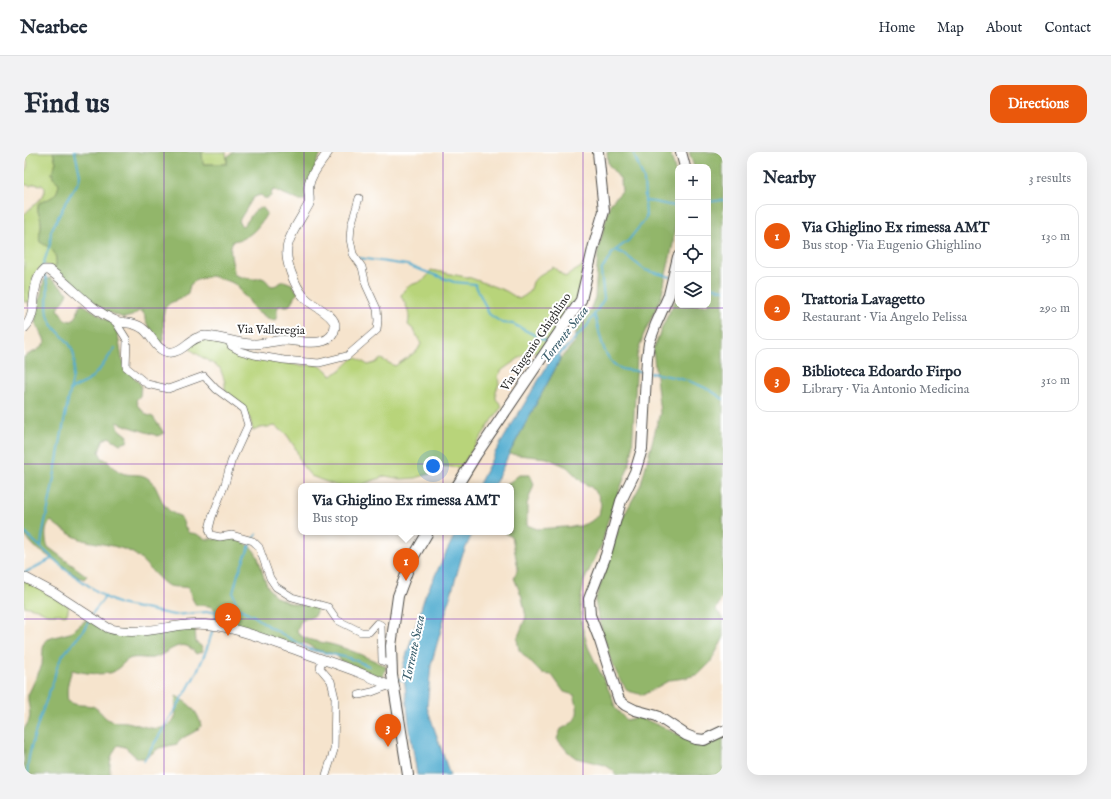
<!DOCTYPE html>
<html lang="en">
<head>
<meta charset="utf-8">
<style>
  body { margin:0; font-family:"IM FELL English",serif; background:#f2f2f3; color:#1f2937 }
  .controls { position:absolute; right:12px; top:12px; display:grid; overflow:hidden; border-radius:8px; box-shadow:0 4px 16px #0002 }
  .controls button { width:36px; height:36px; display:grid; place-items:center; padding:0; border:0; border-bottom:1px solid #e0e1e3; background:#fff; color:#1f2937; font:20px sans-serif }
  .you { position:absolute; left:409px; top:314px; width:14px; height:14px; margin:-10px; border:3px solid #fff; border-radius:50%; background:#1a73e8; box-shadow:0 0 0 6px #1a73e833 }
  .badge { display:grid; place-items:center; width:26px; height:26px; border-radius:50%; background:#ea580c; color:#fff; font-size:13px; font-weight:700 }
  .pin { position:absolute; translate:-50% -33px; filter:drop-shadow(0 1px 2px #0008) }
  .pin::after { content:''; position:absolute; top:21px; width:14px; height:12px; background:inherit; clip-path:polygon(0 0,100% 0,50% 100%) }
  .popup { position:absolute; left:274px; top:331px; width:216px; height:52px; box-sizing:border-box; display:grid; place-content:center; border-radius:8px; background:#fff; filter:drop-shadow(0 1px 3px #0005); font-size:13px; white-space:nowrap; color:#747a83 }
  .popup b { font-size:15px; color:#1f2937 }
  .popup::after { content:''; position:absolute; left:50%; top:100%; margin-left:-8px; border:8px solid transparent; border-top-color:#fff }
  .list { margin:0; padding:0; list-style:none }
  h2 { display:flex; justify-content:space-between; align-items:center; height:52px; margin:0; padding:0 16px; font-size:17px }
  h2 small { font-size:13px; font-weight:400; color:#747a83 }
  .list li { display:grid; grid-template-columns:26px 1fr auto; gap:12px; align-items:center; box-sizing:border-box; height:64px; margin:0 8px 8px; padding:0 8px; border:1px solid #e0e1e3; border-radius:12px }
  .list b { display:block; font-size:15px; white-space:nowrap }
  .list p { margin:0; font-size:13px; white-space:nowrap; color:#747a83 }
  .list em { font-size:13px; font-style:normal; color:#747a83 }
  .icon { flex:none; width:22px; height:22px; fill:none; stroke:currentColor; stroke-width:2; stroke-linecap:round; stroke-linejoin:round }
  .map { position:relative; flex:none; width:699px; height:623px; overflow:hidden; border-radius:12px }
  header { display:flex; align-items:center; gap:24px; box-sizing:border-box; height:56px; padding:0 20px; background:#fff; border-bottom:1px solid #e0e1e3 }
  header strong { font-size:19px }
  nav { display:flex; gap:22px; margin-inline-start:auto; font-size:14px }
  .intro { display:flex; align-items:center; justify-content:space-between; box-sizing:border-box; height:96px; padding:0 24px }
  h1 { margin:0; font-size:28px }
  .button { padding:10px 18px; border-radius:12px; background:#ea580c; color:#fff; font-size:14px; font-weight:700 }
  main { display:flex; gap:24px; padding:0 24px }
  aside { flex:1; background:#fff; border-radius:12px; box-shadow:0 4px 16px #0002 }
  .map>svg:first-child { display:block }
  .green { fill:#b8d47a; stroke:#728052 }
  .forest { fill:#92b66a; stroke:#5e704a }
  .water { fill:#53add0; stroke:#3f6c7e }
  .lines { fill:none; stroke-linecap:round; stroke-linejoin:round }
  .stream { stroke:#53add0; stroke-width:2 }
  .minor-casing { stroke:#494743; stroke-width:8 }
  .tertiary-casing { stroke:#494743; stroke-width:10 }
  .secondary-casing { stroke:#494743; stroke-width:12 }
  .minor { stroke:#fff; stroke-width:7 }
  .tertiary { stroke:#fff; stroke-width:9 }
  .secondary { stroke:#fff; stroke-width:10 }
  .grid { fill:none; stroke:#7b2cbf; stroke-width:1; stroke-opacity:0.55 }
  .labels { text-anchor:middle; dominant-baseline:central; stroke-width:4; stroke-linejoin:round; paint-order:stroke }
  .street-label { font-size:12px; fill:#2b2b2b; stroke:#fff }
  .water-label { font-size:13px; font-style:italic; fill:#3b5f6d; stroke:#fff }
</style>
</head>
<body>
<header>
<strong>Nearbee</strong>
<nav><a>Home</a><a>Map</a><a>About</a><a>Contact</a></nav>
</header>
<div class="intro"><h1>Find us</h1><a class="button">Directions</a></div>
<main>
<div class="map">
<svg width="699" height="623" viewBox="0 0 699 623">
  <rect width="100%" height="100%" fill="#fff"/>
  <filter id="ink" filterUnits="userSpaceOnUse"><feTurbulence type="fractalNoise" baseFrequency=".025" numOctaves="2"/><feDisplacementMap in="SourceGraphic" scale="8" xChannelSelector="R" yChannelSelector="G"/><feConvolveMatrix kernelMatrix="1 2 1 2 8 2 1 2 1" color-interpolation-filters="sRGB"/></filter>
  <filter id="wash" filterUnits="userSpaceOnUse"><feTurbulence type="fractalNoise" baseFrequency=".012" numOctaves="4" result="noise"/><feDisplacementMap in="SourceGraphic" scale="16" xChannelSelector="R" yChannelSelector="G"/><feGaussianBlur stdDeviation="0.9" result="paint"/><feColorMatrix in="noise" values="0 0 0 0 0 0 0 0 0 0 0 0 0 0 0 0 0 1.4 0 .05"/><feComposite in="paint" operator="in"/></filter>
  <g filter="url(#wash)">
    <rect width="100%" height="100%" fill="#f6e4cd"/>
    <g class="green">
      <path d="M 1,0 L 29,0 L 32,10 L 28,21 L 29,25 L 35,31 C 34,45 27,46 15,51 C 12,61 16,61 17,70 C 18,76 14,83 16,90 C 24,94 31,97 32,107 C 32,111 33,113 30,117 L 23,113 L 19,113 C 15,117 11,121 9,127 C 7,135 10,144 5,150 L 0,150 L 0,63 C 6,55 22,46 21,36 L 18,33 L 10,32 L 6,34 L 0,32 L 0,20 C 6,14 3,8 1,0 Z"/>
      <polygon points="178,0 202,0 203,12 178,12"/>
      <path d="M 562,112 C 559,147 535,174 516,201 L 504,200 L 478,218 L 474,224 L 475,232 L 472,239 L 472,247 L 478,254 L 436,316 L 421,314 L 408,321 L 392,326 L 377,327 L 361,324 L 335,334 L 313,334 L 287,324 L 277,312 L 272,297 L 263,283 L 251,274 L 236,276 L 229,279 L 226,266 L 201,238 L 201,230 L 196,216 L 176,204 L 166,197 L 167,194 L 173,188 L 189,187 L 215,202 L 272,213 C 280,215 288,211 296,214 C 300,216 304,220 307,223 C 318,220 322,211 331,205 L 344,213 L 351,211 L 357,207 L 371,214 L 393,199 L 397,192 L 390,178 L 384,173 C 387,161 383,155 377,144 C 382,131 389,134 399,128 C 402,127 405,121 407,118 L 447,126 L 482,139 L 495,147 L 502,143 L 507,137 L 509,130 L 514,124 L 529,115 L 541,125 Z"/>
      <polygon points="0,428 45,454 43,462 40,464 36,462 23,462 13,457 0,454"/>
    </g>
    <g class="forest">
      <path d="M 29,0 L 178,0 L 179,12 L 203,12 L 203,5 L 209,0 L 269,0 L 278,2 L 280,0 L 298,0 L 293,9 L 282,48 L 274,48 L 251,38 L 248,39 L 247,44 L 244,46 L 240,46 L 237,43 L 233,44 L 229,46 L 216,67 L 215,71 L 218,74 C 226,70 227,57 238,55 L 243,61 C 235,75 226,87 209,89 C 203,99 210,111 210,122 C 214,125 223,126 229,127 C 232,128 235,125 238,126 C 243,127 244,133 248,134 C 253,134 256,130 260,129 L 268,132 L 274,141 L 270,145 L 267,152 L 264,154 L 255,154 L 253,157 L 253,165 L 251,168 L 247,168 L 233,160 L 228,154 L 224,147 L 218,142 L 214,134 L 207,130 L 187,124 L 172,128 L 166,133 L 164,141 L 158,146 L 146,151 L 141,156 L 139,164 L 140,184 L 137,192 L 131,186 L 121,168 L 121,164 L 119,160 L 115,159 L 108,164 L 100,166 L 81,159 L 30,117 C 33,113 32,111 32,107 C 31,97 24,95 16,90 C 14,83 18,77 17,70 C 16,61 12,61 15,51 C 27,46 34,45 35,31 L 29,26 L 28,21 L 32,10 Z"/>
      <path d="M 583,0 L 646,0 L 653,26 L 653,48 L 649,92 L 637,145 L 619,184 L 613,204 L 608,300 L 606,311 L 583,371 L 578,392 L 560,429 L 556,452 L 558,474 L 564,495 L 588,545 L 591,556 L 602,568 L 616,565 L 673,591 L 699,584 L 699,623 L 591,623 L 590,619 L 581,613 L 552,606 L 544,600 L 533,587 L 537,577 C 555,569 556,561 550,543 L 540,540 L 528,523 L 518,522 L 495,498 L 493,487 L 502,465 L 498,445 L 490,426 L 494,416 L 488,385 L 480,380 L 487,380 L 487,334 L 475,334 L 486,330 L 495,323 L 506,323 L 510,332 L 503,352 L 503,373 L 513,377 L 556,374 L 566,370 L 575,363 L 577,352 L 574,343 L 567,335 L 558,330 L 543,315 L 523,306 L 485,302 L 537,206 L 551,190 L 553,170 L 566,158 L 571,145 L 574,99 L 586,52 L 598,39 L 597,28 L 584,12 Z"/>
      <polygon points="665,0 699,0 699,443 692,458 699,466 699,487 686,511 675,522 661,526 646,528 619,543 604,539 596,528 587,509 574,464 571,449 597,369 617,332 636,261 629,197 640,171 654,143 654,153 684,153 684,15 670,15"/>
      <path d="M 26,126 L 44,141 C 42,148 37,151 34,157 L 41,168 L 48,169 L 52,165 L 57,151 L 89,172 L 94,183 L 98,207 L 110,225 L 117,233 L 116,244 L 112,248 L 114,254 L 123,263 L 129,265 L 140,281 L 134,284 C 120,279 107,276 93,270 L 94,276 L 104,284 L 103,290 L 96,292 L 85,285 L 79,288 L 75,300 L 78,306 C 88,310 90,318 98,321 C 105,324 115,321 122,325 C 138,334 133,358 156,364 C 160,370 160,376 165,381 C 176,381 178,387 184,387 C 192,388 199,386 206,387 C 247,392 229,427 253,445 C 259,449 269,452 276,453 C 282,454 289,452 294,455 L 290,464 C 279,469 277,465 273,479 C 278,488 292,489 301,491 C 322,495 342,505 362,514 L 359,526 L 317,509 L 313,504 L 307,501 L 293,498 L 281,491 L 269,492 L 202,473 L 192,469 L 191,457 L 185,454 L 172,453 C 168,448 167,442 164,436 C 158,434 148,436 143,433 C 130,424 120,407 107,400 C 92,393 75,392 59,388 C 47,384 37,377 27,369 C 20,375 21,387 24,395 L 63,424 L 60,427 L 54,425 L 11,395 L 0,383 L 0,205 C 7,201 16,198 21,191 C 20,182 13,178 11,169 L 20,128 Z"/>
      <path d="M 63,467 L 83,480 L 171,476 L 172,490 L 177,494 L 179,499 L 172,502 C 158,482 144,503 129,506 C 122,507 111,504 105,507 C 98,511 92,521 85,521 C 72,523 60,521 48,518 C 44,529 42,538 44,549 C 54,555 59,552 68,554 C 76,557 78,564 85,568 C 90,571 97,569 103,570 C 118,573 138,584 150,568 C 154,561 150,552 152,544 C 164,550 175,560 177,574 C 170,583 160,582 153,592 L 135,596 L 122,606 L 113,606 L 101,595 L 94,593 C 87,602 85,611 86,623 L 0,623 L 0,577 C 11,562 3,558 4,543 L 18,513 L 19,496 L 22,488 L 30,485 L 46,481 Z"/>
    </g>
    <g class="water">
      <polygon points="535,202 537,206 485,302 470,334 454,334 472,299 529,204"/>
      <polygon points="432,380 449,380 438,404 407,513 403,555 426,623 393,623 385,572 379,514 401,444"/>
    </g>
    <g class="lines">
      <g class="stream">
        <path d="M 621,49 C 633,49 642,54 654,54"/>
        <polyline points="684,50 699,48"/>
        <polyline points="592,98 603,104 621,118 647,125"/>
        <polyline points="335,106 383,113 430,130 451,132 465,162 478,171 489,172 524,190"/>
        <polyline points="18,116 26,92 27,79 42,50 55,29 56,23 51,0"/>
        <polyline points="684,134 699,138"/>
        <path d="M 570,162 C 577,180 577,209 598,217 C 604,219 613,218 619,220"/>
        <polyline points="529,194 536,200"/>
        <polyline points="534,204 563,174 580,147 577,119 589,100 604,89 622,66 620,28 609,0"/>
        <path d="M 626,221 C 653,225 677,230 699,247"/>
        <polyline points="46,238 64,229 76,217 91,196"/>
        <polyline points="0,380 42,418 81,445 95,452 150,463 216,457 230,464 246,475 284,497 325,506 345,514"/>
        <polyline points="229,387 233,382"/>
        <path d="M 17,395 C 18,378 23,363 26,347 C 32,316 37,285 43,254 C 46,241 52,216 50,203 C 47,186 28,180 24,163 C 21,149 27,135 20,121"/>
        <polyline points="0,421 29,406"/>
        <polyline points="203,458 212,451 209,441 214,422 227,391"/>
        <polyline points="68,462 81,445"/>
        <polyline points="190,471 192,463 196,460"/>
        <polyline points="375,527 383,529"/>
        <path d="M 120,609 C 144,566 178,524 189,476"/>
        <path d="M 4,623 C 0,604 23,547 30,527 C 35,496 54,493 65,468"/>
      </g>
    </g>
  </g>
  <g filter="url(#ink)">
    <g class="lines">
      <defs>
        <g id="minor">
          <polyline points="91,169 103,188 102,215 123,232 144,237 180,224 192,237 219,257 224,273 207,310 201,332 188,365 185,377 187,383 196,385 208,383 229,389 235,395 246,426 252,435 268,445 304,455 313,468 337,480 345,480 353,471 357,473 358,509 361,510 367,511"/>
          <polyline points="205,189 207,194 216,199 230,203 260,208 295,211 323,204 353,178 354,168 353,157 342,133 338,115 329,102 326,87 327,74 335,46"/>
          <polyline points="298,507 296,516 307,529 311,546 310,598 302,623"/>
          <polyline points="335,543 348,540 364,534"/>
        </g>
        <g id="tertiary">
          <path d="M 0,176 C 16,161 4,133 20,118 L 25,118 C 47,133 65,157 90,168 C 99,173 107,168 118,176 C 128,182 131,198 144,200 C 159,202 167,183 182,184 C 198,185 213,192 229,192 C 239,192 249,189 259,188 C 274,188 309,199 311,174 C 311,162 288,154 281,146 C 271,135 259,107 264,92 C 268,78 278,65 285,52 C 286,45 284,40 285,33 C 286,22 298,10 304,0"/>
          <path d="M 0,425 L 30,441 L 84,476 C 118,487 153,468 187,473 C 214,476 249,490 275,499 C 307,511 340,520 371,537"/>
        </g>
        <g id="secondary">
          <polyline points="657,0 661,15"/>
          <polyline points="654,105 645,143 632,172 625,191 623,206 618,297 611,320 597,349 582,403 565,447 566,463 576,489 591,536 595,548 601,553 611,558 633,564 662,583 672,587 680,588 699,579"/>
          <polyline points="433,334 452,303 557,148 570,93 580,59 574,0"/>
          <polyline points="384,623 368,523 367,494 374,444 387,409 404,380"/>
        </g>
      </defs>
      <use href="#minor" class="minor-casing"/>
      <use href="#tertiary" class="tertiary-casing"/>
      <use href="#secondary" class="secondary-casing"/>
      <use href="#minor" class="minor"/>
      <use href="#tertiary" class="tertiary"/>
      <use href="#secondary" class="secondary"/>
    </g>
  </g>
  <path class="grid" d="M 140,0 L 140,623M 280,0 L 280,623M 419,0 L 419,623M 559,0 L 559,623M 0,156 L 699,156M 0,312 L 699,312M 0,467 L 699,467"/>
  <g class="labels">
    <g class="street-label">
      <text transform="translate(247 178) rotate(1)">Via Valleregia</text>
      <text transform="translate(512 190) rotate(-56)">Via Eugenio Ghighlino</text>
    </g>
    <g class="water-label">
      <text transform="translate(541 183) rotate(-52)">Torrente Secca</text>
      <text transform="translate(390 497) rotate(-78)">Torrente Secca</text>
    </g>
  </g>
</svg>
<div class="controls">
<button>+</button>
<button>−</button>
<button><svg class="icon" aria-label="locate" viewBox="0 0 24 24"><circle cx="12" cy="12" r="6"/><path d="M12 2v4M12 18v4M2 12h4M18 12h4"/></svg></button>
<button><svg class="icon" aria-label="layers" viewBox="0 0 24 24"><path d="M12 4l9 5-9 5-9-5zM3 14l9 5 9-5"/></svg></button>
</div>
<div class="you"></div>
<div class="pin badge" style="left:382px;top:429px">1</div>
<div class="popup"><b>Via Ghiglino Ex rimessa AMT</b>Bus stop</div>
<div class="pin badge" style="left:204px;top:484px">2</div>
<div class="pin badge" style="left:364px;top:595px">3</div>
</div>
<aside>
<h2>Nearby<small>3 results</small></h2>
<ul class="list">
<li><span class="badge">1</span><div><b>Via Ghiglino Ex rimessa AMT</b><p>Bus stop · Via Eugenio Ghighlino</p></div><em>130 m</em></li>
<li><span class="badge">2</span><div><b>Trattoria Lavagetto</b><p>Restaurant · Via Angelo Pelissa</p></div><em>290 m</em></li>
<li><span class="badge">3</span><div><b>Biblioteca Edoardo Firpo</b><p>Library · Via Antonio Medicina</p></div><em>310 m</em></li>
</ul>
</aside>
</main>
</body>
</html>
